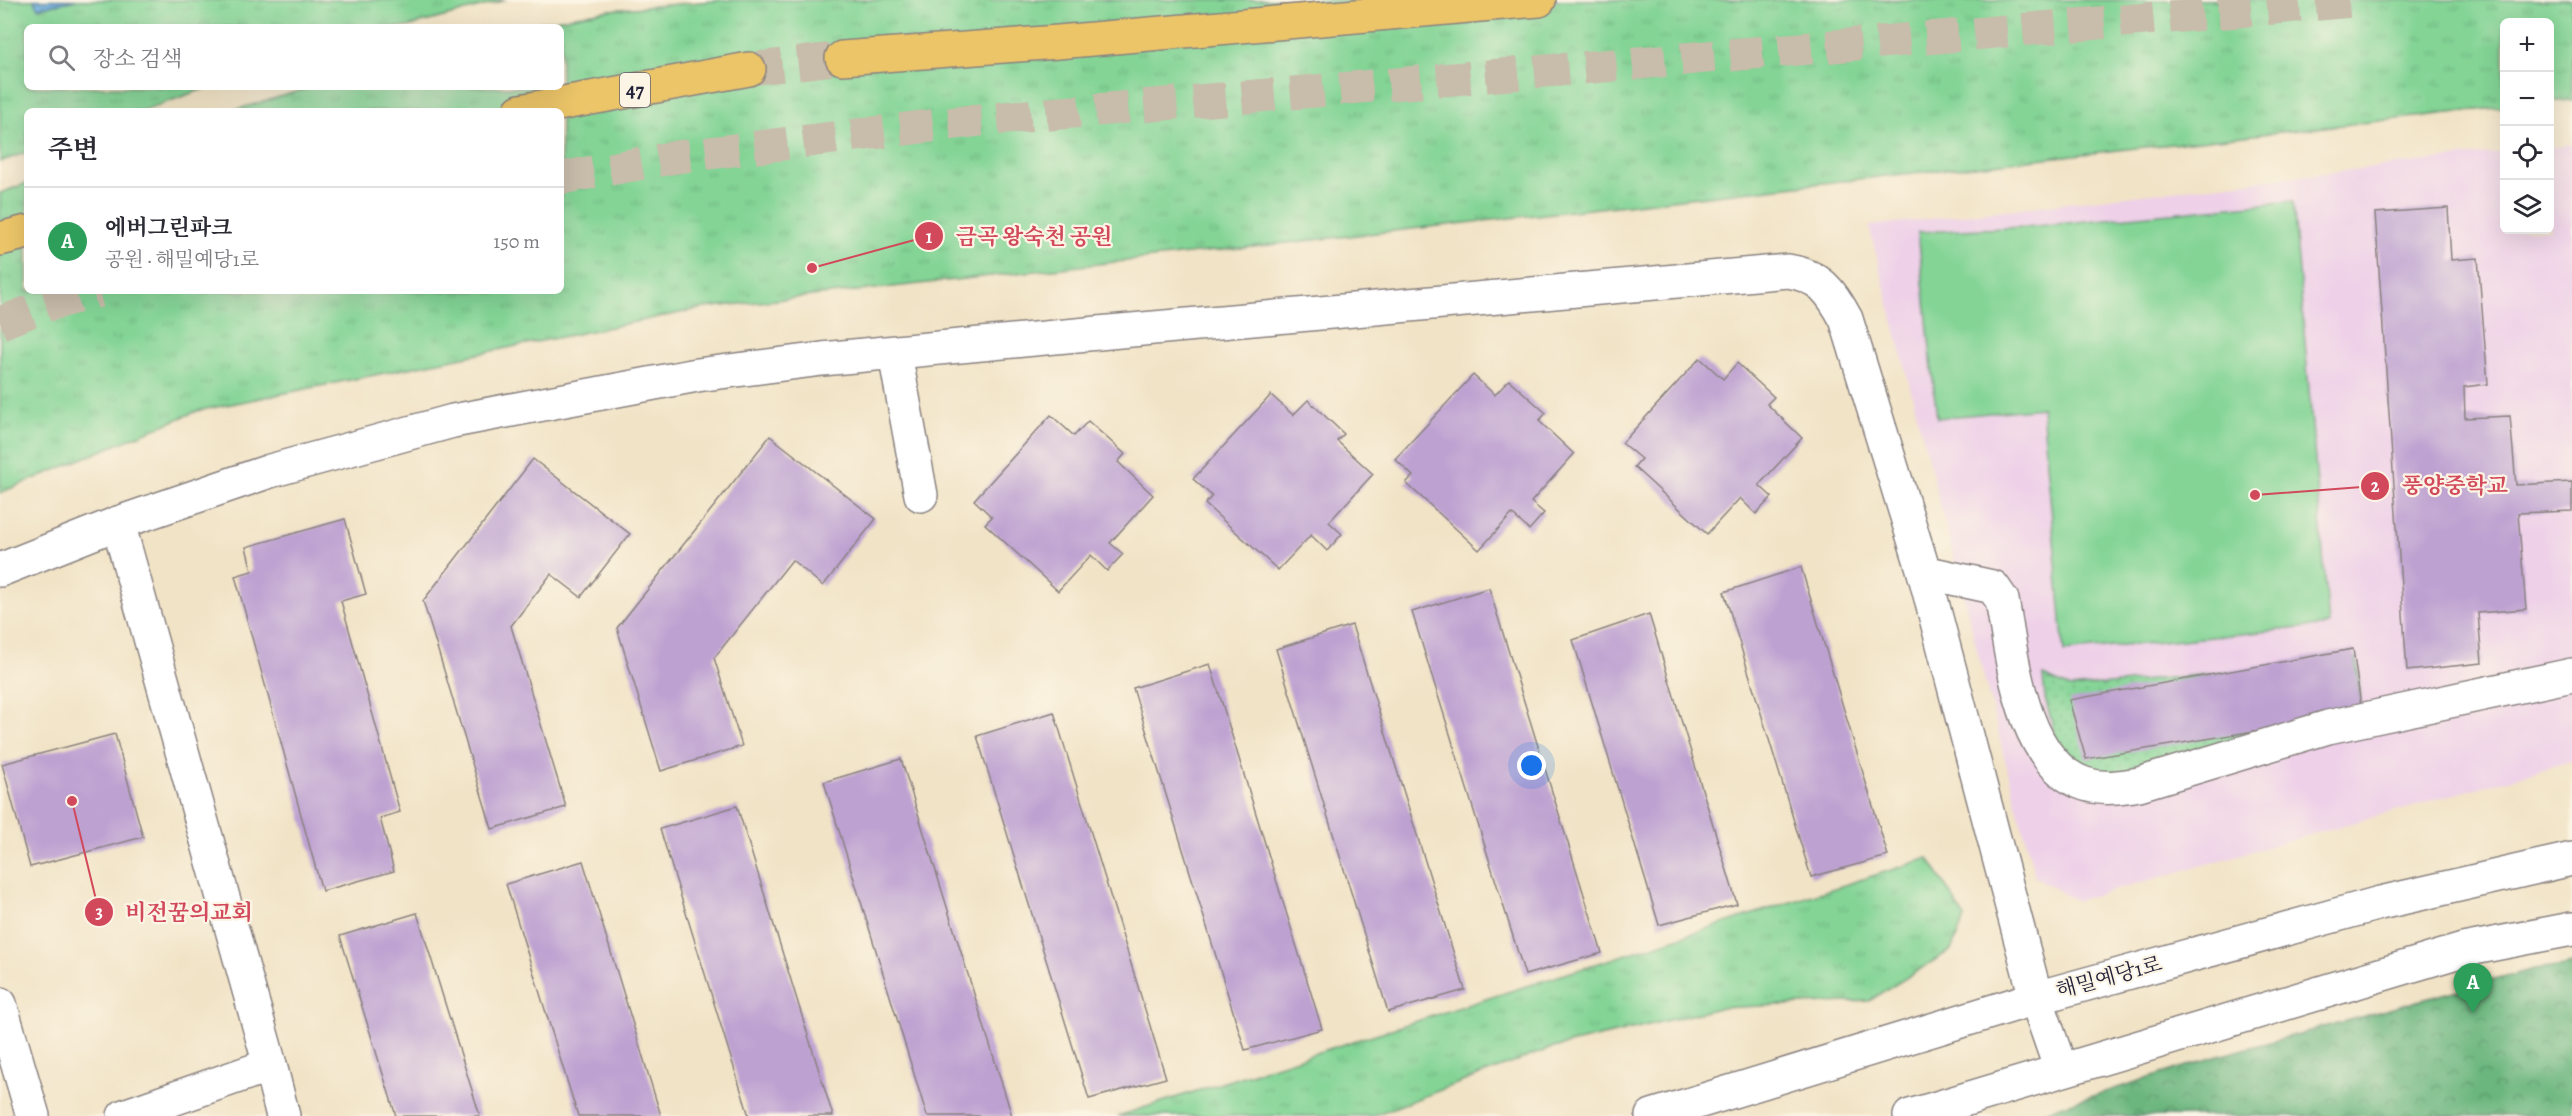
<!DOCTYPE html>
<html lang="ko">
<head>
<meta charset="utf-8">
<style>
  body { margin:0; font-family:Alegreya,"Noto Serif KR",serif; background:#f2f2f3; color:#2b2b33 }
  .controls { position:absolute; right:18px; top:18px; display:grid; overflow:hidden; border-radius:9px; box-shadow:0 6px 24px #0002 }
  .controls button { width:54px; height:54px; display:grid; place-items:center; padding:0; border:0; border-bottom:2px solid #e1e1e2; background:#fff; color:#2b2b33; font:30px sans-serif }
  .you { position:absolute; left:1532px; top:766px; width:21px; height:21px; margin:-15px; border:4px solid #fff; border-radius:50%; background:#1a73e8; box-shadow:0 0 0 9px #1a73e833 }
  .badge { display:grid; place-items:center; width:39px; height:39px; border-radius:50%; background:#2563eb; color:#fff; font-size:20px; font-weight:700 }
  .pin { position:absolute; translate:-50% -50px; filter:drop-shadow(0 2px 3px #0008) }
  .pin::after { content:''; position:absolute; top:32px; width:21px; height:18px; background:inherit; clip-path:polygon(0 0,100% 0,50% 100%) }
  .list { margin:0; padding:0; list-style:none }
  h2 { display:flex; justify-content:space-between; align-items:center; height:78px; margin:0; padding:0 24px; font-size:26px }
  h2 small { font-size:20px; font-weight:400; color:#7c7c81 }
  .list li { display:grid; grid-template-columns:39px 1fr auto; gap:18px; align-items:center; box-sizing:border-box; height:108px; padding:0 24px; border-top:2px solid #e1e1e2 }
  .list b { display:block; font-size:22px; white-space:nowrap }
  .list p { margin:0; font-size:20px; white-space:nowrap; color:#7c7c81 }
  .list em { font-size:20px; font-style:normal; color:#7c7c81 }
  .icon { flex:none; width:33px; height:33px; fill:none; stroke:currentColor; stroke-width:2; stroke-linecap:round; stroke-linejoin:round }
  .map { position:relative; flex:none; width:2572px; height:1116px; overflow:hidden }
  .search { position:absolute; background:#fff; box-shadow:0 6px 24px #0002; left:24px; top:24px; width:540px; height:66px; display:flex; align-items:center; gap:15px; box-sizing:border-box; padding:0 21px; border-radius:9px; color:#7c7c81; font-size:22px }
  .panel { position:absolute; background:#fff; box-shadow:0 6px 24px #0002; left:24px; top:108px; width:540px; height:186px; border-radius:9px }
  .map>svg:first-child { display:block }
  .built { fill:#eed0e8 }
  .grass { fill:url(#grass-tufts); stroke:#527b68; stroke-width:1.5 }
  .forest { fill:url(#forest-crowns); stroke:#466c5c; stroke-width:1.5 }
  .garden { fill:url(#garden-dots); stroke:#527b68; stroke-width:1.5 }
  .pitch { fill:#83d495; stroke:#527b68; stroke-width:1.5 }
  .water { fill:url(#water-ripples); stroke:#44668c; stroke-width:1.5 }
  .building { fill:#bda1d1 }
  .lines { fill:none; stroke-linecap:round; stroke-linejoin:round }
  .highway-tunnel { stroke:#c8bcaa; stroke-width:33; stroke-dasharray:33 16; stroke-linecap:butt }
  .minor-casing { stroke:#8a8280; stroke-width:36 }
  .highway-casing { stroke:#8a8280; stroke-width:36 }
  .minor { stroke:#fff; stroke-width:33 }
  .highway { stroke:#ecc569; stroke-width:33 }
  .labels { text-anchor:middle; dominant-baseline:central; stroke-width:4.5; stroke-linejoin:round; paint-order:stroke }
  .shield { fill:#fcf5e5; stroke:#63616e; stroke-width:1.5 }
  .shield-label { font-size:20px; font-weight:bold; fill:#22223b }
  .street-label { font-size:21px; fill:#22223b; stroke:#fcf5e5 }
  .leader { fill:none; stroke:#d1495b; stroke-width:2 }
  .callout-dot { fill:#d1495b; stroke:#fcf5e5; stroke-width:2 }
  .mark-label { font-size:18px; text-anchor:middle; font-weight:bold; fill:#fff }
  .callout-label { font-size:22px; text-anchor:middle; font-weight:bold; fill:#d1495b; stroke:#fcf5e5; stroke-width:4.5; stroke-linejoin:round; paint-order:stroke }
</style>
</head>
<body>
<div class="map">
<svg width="2572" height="1116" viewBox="0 0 2572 1116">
  <defs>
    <pattern id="grass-tufts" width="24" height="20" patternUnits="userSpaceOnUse" patternTransform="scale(1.5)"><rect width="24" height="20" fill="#83d495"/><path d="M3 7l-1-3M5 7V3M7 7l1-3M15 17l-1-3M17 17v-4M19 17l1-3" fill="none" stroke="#71b681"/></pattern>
    <pattern id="forest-crowns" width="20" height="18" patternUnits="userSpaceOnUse" patternTransform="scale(1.5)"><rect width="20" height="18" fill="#6ab67e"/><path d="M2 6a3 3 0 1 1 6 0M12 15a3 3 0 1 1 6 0" fill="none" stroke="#579468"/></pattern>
    <pattern id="garden-dots" width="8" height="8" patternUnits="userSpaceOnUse" patternTransform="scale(1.5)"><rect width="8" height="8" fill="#83d495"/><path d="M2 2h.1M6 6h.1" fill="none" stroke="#71b681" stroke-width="1.8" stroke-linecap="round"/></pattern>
    <pattern id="water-ripples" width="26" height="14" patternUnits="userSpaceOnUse" patternTransform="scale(1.5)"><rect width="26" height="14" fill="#67abdc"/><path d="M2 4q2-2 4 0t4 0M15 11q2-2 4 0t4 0" fill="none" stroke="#548bb4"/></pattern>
  </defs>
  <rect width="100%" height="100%" fill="#fcf5e5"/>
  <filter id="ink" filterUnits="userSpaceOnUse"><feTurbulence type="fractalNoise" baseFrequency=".0167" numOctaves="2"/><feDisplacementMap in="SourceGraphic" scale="12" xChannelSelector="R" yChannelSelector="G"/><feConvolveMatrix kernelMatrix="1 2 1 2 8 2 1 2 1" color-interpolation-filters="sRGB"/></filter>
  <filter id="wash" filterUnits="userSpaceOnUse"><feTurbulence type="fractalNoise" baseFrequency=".008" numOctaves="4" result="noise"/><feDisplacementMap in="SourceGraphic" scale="24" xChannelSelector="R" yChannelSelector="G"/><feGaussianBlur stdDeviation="1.35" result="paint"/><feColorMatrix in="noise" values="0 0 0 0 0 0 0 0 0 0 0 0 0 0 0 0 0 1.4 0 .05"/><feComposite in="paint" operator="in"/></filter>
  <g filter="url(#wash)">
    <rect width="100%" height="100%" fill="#f1e3c6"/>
    <polygon class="built" points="2572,144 2572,761 2076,901 2035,877 1869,226 2504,152 2504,230 2550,230 2550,147"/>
    <g class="grass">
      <polygon points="0,0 506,0 407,27 27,27 27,87 209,87 142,111 27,111 27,152 0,162"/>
      <polygon points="724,0 2572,0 2572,100 2550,102 2550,22 2504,22 2504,107 704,308 197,411 0,493 0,193 27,183 27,291 561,291 561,111 231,111 313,87 561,87 561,27 516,27 609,10"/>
      <polygon points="1929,858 1965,918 1951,950 1869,1001 1719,1008 1549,1049 1372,1116 1118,1116"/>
    </g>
    <polygon class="forest" points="2572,964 2572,1116 2029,1116 2215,1057 2534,969"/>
    <polygon class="garden" points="2357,659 2361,706 2119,775 2075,767 2056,739 2045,698 2043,676 2071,688"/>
    <polygon class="pitch" points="2293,201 2329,625 2064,652 2042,408 1937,418 1918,232 2025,227"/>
    <polygon class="water" points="34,0 76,0 38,8"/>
    <g id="blocks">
      <g class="building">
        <polygon points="2448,208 2451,260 2478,258 2488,384 2464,387 2465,418 2510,416 2516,485 2572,482 2572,511 2518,513 2526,609 2478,613 2482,663 2407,671 2375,213"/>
        <polygon points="1700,358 1723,379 1737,363 1774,397 1767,404 1802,438 1759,485 1772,497 1756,514 1740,498 1707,534 1634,467 1641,459 1622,443"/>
        <polygon points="1473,375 1495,395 1509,380 1546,413 1539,421 1574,454 1531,502 1544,513 1529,530 1512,514 1479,550 1406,483 1413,476 1395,459"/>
        <polygon points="1271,395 1293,415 1308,400 1344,434 1337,441 1373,474 1329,522 1342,534 1327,551 1311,535 1278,570 1205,504 1212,496 1193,479"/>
        <polygon points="1051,415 1074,436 1088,421 1125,454 1118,462 1153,495 1110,543 1123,554 1107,571 1091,555 1058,591 985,524 992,517 974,500"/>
        <polygon points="770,436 876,519 823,586 792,560 714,658 742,746 661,771 617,628"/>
        <polygon points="533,459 630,534 581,597 551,574 511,626 566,807 492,829 423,601"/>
        <polygon points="345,519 366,594 341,601 400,812 380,818 394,871 322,891 235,576 252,571 246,547"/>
        <polygon points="1801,567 1888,856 1811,877 1724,592"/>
        <polygon points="1489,588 1602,953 1525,975 1412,612"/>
        <polygon points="1649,614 1737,904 1659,925 1573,640"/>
        <polygon points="1352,625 1465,990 1388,1012 1276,649"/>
        <polygon points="2353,649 2362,713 2086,759 2069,700"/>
        <polygon points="1210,664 1322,1029 1245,1050 1133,688"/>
        <polygon points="1054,712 1166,1078 1089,1099 977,736"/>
        <polygon points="115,734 143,837 30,867 2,764"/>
        <polygon points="901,759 1012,1116 927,1116 824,782"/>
        <polygon points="737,806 833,1116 749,1116 660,829"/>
        <polygon points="583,861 661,1116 578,1116 506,884"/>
        <polygon points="417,913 480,1116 396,1116 340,936"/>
      </g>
    </g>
  </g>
  <g filter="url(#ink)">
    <use href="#blocks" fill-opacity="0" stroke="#8a8280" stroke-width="1.5"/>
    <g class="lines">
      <g class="highway-tunnel">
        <polyline points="749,69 842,58"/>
        <polyline points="561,178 676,157 980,120 2365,0"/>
        <polyline points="0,323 44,306 99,291"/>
      </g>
      <defs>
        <g id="minor">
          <polyline points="895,354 921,495"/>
          <polyline points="118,523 270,1065 124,1116"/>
          <path d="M 0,570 L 118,523 L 270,471 L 453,421 L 697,375 L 822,359 L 1098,333 L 1788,271 C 1820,276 1831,291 1846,319 L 1924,572 L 2036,998 L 2061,1070"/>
          <path d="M 1924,572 L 1993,587 L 2002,600 C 2012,655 2021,763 2085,784 C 2103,790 2121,787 2139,784 L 2328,727 L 2572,675"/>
          <polyline points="0,1004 33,1116"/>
          <polyline points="270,1065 283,1116"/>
          <polyline points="1652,1116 2036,998 2380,903 2572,859"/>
          <polyline points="1910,1116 2463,950 2572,929"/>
        </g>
        <g id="highway">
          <polyline points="842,58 1058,42 1539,0"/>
          <polyline points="520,111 749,69"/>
          <polyline points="0,239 27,232"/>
        </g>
      </defs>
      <use href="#minor" class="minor-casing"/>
      <use href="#highway" class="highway-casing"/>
      <use href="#minor" class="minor"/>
      <use href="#highway" class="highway"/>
    </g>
  </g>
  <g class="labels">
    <rect class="shield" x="620" y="73" width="30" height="34" rx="4.5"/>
    <g class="shield-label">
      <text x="635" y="90">47</text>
    </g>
    <g class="street-label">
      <text transform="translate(2109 977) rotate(-15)">해밀예당1로</text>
    </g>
  </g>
  <path class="leader" d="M812 268L929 236M2255 495L2375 486M72 801L99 912"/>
  <g class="callout-dot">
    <circle cx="812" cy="268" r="6"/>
    <circle cx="2255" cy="495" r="6"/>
    <circle cx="72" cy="801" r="6"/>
    <circle cx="929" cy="236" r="15"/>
    <circle cx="2375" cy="486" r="15"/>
    <circle cx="99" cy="912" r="15"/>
  </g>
  <g class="mark-label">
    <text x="929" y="243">1</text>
    <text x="2375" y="492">2</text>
    <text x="99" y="918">3</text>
  </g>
  <g class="callout-label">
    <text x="1034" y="244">금곡 왕숙천 공원</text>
    <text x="2455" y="493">풍양중학교</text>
    <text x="189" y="920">비전꿈의교회</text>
  </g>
</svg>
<div class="controls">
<button>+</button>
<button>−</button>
<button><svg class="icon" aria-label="locate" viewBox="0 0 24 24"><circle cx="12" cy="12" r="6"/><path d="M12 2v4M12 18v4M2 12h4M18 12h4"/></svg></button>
<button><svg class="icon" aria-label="layers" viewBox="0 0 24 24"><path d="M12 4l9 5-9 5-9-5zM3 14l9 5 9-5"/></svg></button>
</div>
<div class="you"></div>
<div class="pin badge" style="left:2473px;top:1013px;background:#2e9e5b">A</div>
<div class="search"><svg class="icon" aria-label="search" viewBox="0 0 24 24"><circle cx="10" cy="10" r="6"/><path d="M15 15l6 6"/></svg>장소 검색</div>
<section class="panel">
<h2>주변<small></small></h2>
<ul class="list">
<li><span class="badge" style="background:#2e9e5b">A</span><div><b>에버그린파크</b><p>공원 · 해밀예당1로</p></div><em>150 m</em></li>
</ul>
</section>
</div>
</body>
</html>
